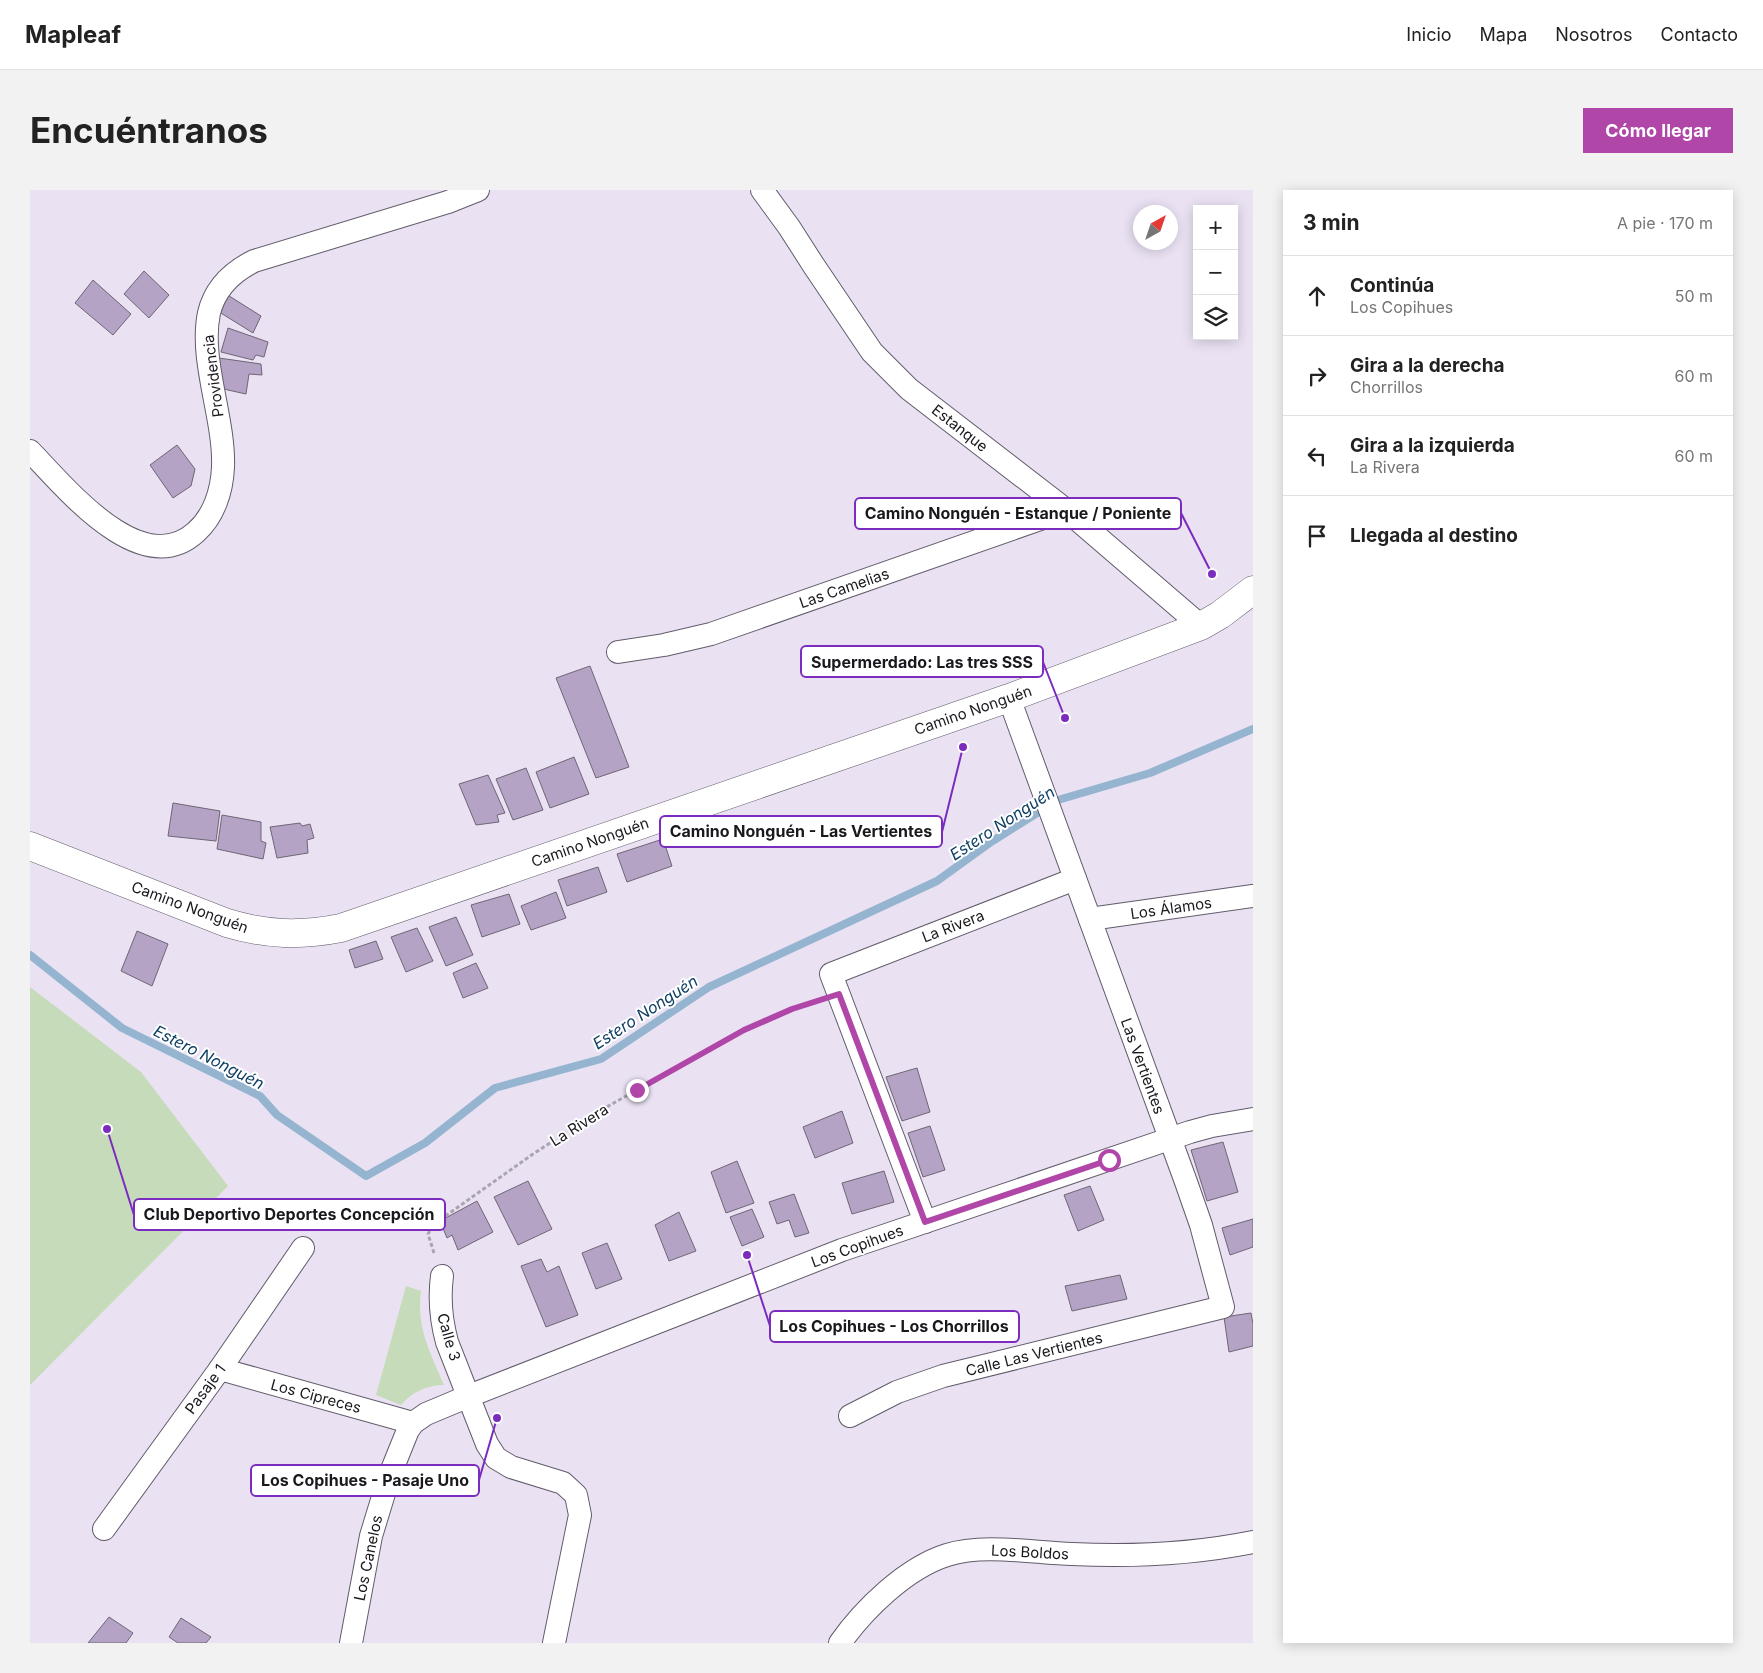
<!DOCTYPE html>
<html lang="es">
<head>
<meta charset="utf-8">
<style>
  body { margin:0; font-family:Inter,sans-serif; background:#f2f2f2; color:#222 }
  .controls { position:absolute; right:15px; top:15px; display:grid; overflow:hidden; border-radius:0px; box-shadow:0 2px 12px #0003 }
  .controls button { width:45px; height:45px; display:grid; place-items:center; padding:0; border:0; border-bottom:1px solid #e0e0e0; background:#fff; color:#222; font:25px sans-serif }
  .compass { position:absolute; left:1103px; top:15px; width:45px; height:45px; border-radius:50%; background:#fff; box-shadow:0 2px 12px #0003; rotate:40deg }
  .stop { position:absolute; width:15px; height:15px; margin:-11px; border:4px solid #af46a8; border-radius:50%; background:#fff }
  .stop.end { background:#af46a8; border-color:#fff; box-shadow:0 1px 5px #0008 }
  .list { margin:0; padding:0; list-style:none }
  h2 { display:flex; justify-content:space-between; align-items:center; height:65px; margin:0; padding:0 20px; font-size:21px }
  h2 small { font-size:16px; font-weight:400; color:#767676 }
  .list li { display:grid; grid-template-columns:32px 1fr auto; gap:15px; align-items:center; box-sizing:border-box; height:80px; padding:0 20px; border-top:1px solid #e0e0e0 }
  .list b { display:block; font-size:19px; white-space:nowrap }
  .list p { margin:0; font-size:16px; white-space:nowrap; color:#767676 }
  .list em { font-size:16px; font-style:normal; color:#767676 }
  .icon { flex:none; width:28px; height:28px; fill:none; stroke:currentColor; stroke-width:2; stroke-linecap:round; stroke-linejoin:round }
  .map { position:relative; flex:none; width:1223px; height:1453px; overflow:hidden; border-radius:0px }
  header { display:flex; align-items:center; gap:30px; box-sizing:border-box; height:70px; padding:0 25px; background:#fff; border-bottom:1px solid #e0e0e0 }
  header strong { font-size:24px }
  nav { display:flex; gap:28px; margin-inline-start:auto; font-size:18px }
  .intro { display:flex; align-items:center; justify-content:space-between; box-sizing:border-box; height:120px; padding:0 30px }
  h1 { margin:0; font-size:35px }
  .button { padding:12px 22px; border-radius:0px; background:#af46a8; color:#fff; font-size:18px; font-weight:700 }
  main { display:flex; gap:30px; padding:0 30px }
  aside { flex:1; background:#fff; border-radius:0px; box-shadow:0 2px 12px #0003 }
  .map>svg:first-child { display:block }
  .green { fill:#c6dbb9 }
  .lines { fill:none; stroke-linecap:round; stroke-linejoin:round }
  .stream { stroke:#95b4cf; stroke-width:8 }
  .building { fill:#b4a3c5; stroke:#6e6675 }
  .street-casing { stroke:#625b6a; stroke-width:24 }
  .secondary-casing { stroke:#625b6a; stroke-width:29 }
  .path { stroke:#aaa4b1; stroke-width:3; stroke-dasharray:4 2.5; stroke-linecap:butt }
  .street { stroke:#fff; stroke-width:22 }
  .secondary { stroke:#fff; stroke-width:28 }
  .route { stroke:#af46a8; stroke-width:6 }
  .labels { text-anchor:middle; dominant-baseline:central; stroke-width:4; stroke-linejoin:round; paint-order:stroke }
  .street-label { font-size:15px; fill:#1a171d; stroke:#fff }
  .water-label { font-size:16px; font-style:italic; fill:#0e3f64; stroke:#fff }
  .leader { fill:none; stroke:#7b2cbf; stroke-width:2 }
  .callout-dot { fill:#7b2cbf; stroke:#fff; stroke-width:2 }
  .callout { fill:#fff; stroke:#7b2cbf; stroke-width:2 }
  .callout-label { font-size:16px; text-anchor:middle; font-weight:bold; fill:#1a171d }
</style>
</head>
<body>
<header>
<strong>Mapleaf</strong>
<nav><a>Inicio</a><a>Mapa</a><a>Nosotros</a><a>Contacto</a></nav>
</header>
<div class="intro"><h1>Encuéntranos</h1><a class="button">Cómo llegar</a></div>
<main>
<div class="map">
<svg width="1223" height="1453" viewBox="0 0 1223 1453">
  <rect width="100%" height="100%" fill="#eae2f3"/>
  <g class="green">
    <polygon points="0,797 111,882 198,996 0,1195"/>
    <path d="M 376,1096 L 391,1101 C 386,1137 400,1162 414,1195 C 398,1195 381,1202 371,1215 L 346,1205 Z"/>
  </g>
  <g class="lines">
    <polyline class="stream" points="0,765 92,838 230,906 247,925 336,986 395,953 465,898 571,869 679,797 907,691 961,652 1028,610 1120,583 1223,539"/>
  </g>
  <g class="building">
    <polygon points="114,81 139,105 119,128 94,104"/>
    <polygon points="63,90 101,124 83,145 45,113"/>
    <polygon points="196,104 231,126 223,143 186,120"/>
    <polygon points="198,138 238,152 234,167 226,165 223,170 191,162"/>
    <polygon points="189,168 231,174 232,185 219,184 216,204 189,198"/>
    <polygon points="147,255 165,279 161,296 143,308 120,275"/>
    <polygon points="560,476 599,577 566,588 526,488"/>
    <polygon points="544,567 559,604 520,618 506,582"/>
    <polygon points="496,578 513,620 483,630 466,589"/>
    <polygon points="458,585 475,623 467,625 469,632 446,635 429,594"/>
    <polygon points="143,613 190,621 186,651 138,646"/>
    <polygon points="192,625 231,632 231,651 236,653 233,669 187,659"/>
    <polygon points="270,633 272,636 280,634 284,648 277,650 278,663 247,668 240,637"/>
    <polygon points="633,649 642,676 597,692 587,664"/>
    <polygon points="568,677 577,702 537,716 528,690"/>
    <polygon points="526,702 536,728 501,740 491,716"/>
    <polygon points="479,704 490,734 452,747 441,715"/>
    <polygon points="426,727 443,765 416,776 399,737"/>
    <polygon points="387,738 403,771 376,782 361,747"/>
    <polygon points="107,741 138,754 122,796 91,781"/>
    <polygon points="346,751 353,769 325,778 319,760"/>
    <polygon points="446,773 458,798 433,808 423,783"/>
    <polygon points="887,878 900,922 872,931 856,887"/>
    <polygon points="812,921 823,953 785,968 773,937"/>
    <polygon points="900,936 915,980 893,987 878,943"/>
    <polygon points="1193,952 1208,1002 1177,1011 1161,960"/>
    <polygon points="707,971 724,1013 696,1023 681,982"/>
    <polygon points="854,981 864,1012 822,1024 812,993"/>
    <polygon points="498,991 522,1039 488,1055 464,1007"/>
    <polygon points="1060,996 1074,1030 1048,1041 1034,1005"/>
    <polygon points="764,1004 779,1043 765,1047 759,1030 747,1034 739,1012"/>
    <polygon points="447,1011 463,1042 428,1060 422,1045 417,1048 410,1031"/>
    <polygon points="722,1019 734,1047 712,1056 700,1027"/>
    <polygon points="649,1022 666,1061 639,1071 625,1035"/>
    <polygon points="1223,1029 1223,1057 1200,1065 1192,1038"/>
    <polygon points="577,1053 592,1089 566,1099 552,1063"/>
    <polygon points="511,1069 517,1082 529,1076 548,1125 516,1137 491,1076"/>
    <polygon points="1090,1085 1097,1109 1042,1121 1035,1096"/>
    <polygon points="1221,1123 1223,1134 1223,1156 1199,1162 1194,1127"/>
    <polygon points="79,1427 103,1443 96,1453 58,1453"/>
    <polygon points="151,1428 181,1447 176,1453 148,1453 139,1447"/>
  </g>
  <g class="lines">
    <defs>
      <g id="street">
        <polyline points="732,0 759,37 784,76 842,162 879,199 1036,320 1171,436"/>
        <path d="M 0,261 C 35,297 111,392 166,342 C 184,326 192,301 193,277 C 195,229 169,170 179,123 C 185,98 202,82 224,71 L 418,12 L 448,0"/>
        <polyline points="588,462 634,455 681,444 1036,320"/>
        <polyline points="1060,729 1223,706"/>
        <polyline points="895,1032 801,784 1045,689"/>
        <path d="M 412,1086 C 409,1109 411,1130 417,1152 L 457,1254 L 466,1268 L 481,1277 L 533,1293 L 546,1305 L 550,1325 L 524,1453"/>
        <polyline points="190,1179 383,1233"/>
        <polyline points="820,1226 867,1202 913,1186 1193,1117 1171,1035 1156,992 979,508"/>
        <polyline points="74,1339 190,1179 273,1058"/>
        <polyline points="321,1453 341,1346 359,1287 378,1240 383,1233 396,1224 439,1206 812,1060 1160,942 1182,936 1223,929"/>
        <path d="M 810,1453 C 834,1419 876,1378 917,1365 C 953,1353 1004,1363 1042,1364 C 1103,1367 1163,1364 1223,1352"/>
      </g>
      <path id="secondary" d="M 0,656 L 197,733 C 237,745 270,746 311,738 L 979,508 L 1171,436 L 1190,425 L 1223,400"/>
    </defs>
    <use href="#street" class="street-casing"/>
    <use href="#secondary" class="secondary-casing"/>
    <polyline class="path" points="404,1063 398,1044 404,1034 503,964 573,919 714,840 762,819 787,811"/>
    <use href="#street" class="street"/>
    <use href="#secondary" class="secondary"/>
  </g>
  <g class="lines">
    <polyline class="route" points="607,900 714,840 762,819 809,804 895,1032 1079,970"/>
  </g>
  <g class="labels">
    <g class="street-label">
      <text transform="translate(183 186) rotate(-97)">Providencia</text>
      <text transform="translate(930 238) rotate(38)">Estanque</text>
      <text transform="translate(814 398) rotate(-19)">Las Camelias</text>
      <text transform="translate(943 520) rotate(-19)">Camino Nonguén</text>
      <text transform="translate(560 652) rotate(-19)">Camino Nonguén</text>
      <text transform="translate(160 717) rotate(20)">Camino Nonguén</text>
      <text transform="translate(1141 718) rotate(-8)">Los Álamos</text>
      <text transform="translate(923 736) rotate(-21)">La Rivera</text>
      <text transform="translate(1113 876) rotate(70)">Las Vertientes</text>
      <text transform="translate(549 935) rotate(-32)">La Rivera</text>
      <text transform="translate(827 1056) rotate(-20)">Los Copihues</text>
      <text transform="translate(419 1147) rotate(74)">Calle 3</text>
      <text transform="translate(1004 1164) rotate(-14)">Calle Las Vertientes</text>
      <text transform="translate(175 1199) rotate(-54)">Pasaje 1</text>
      <text transform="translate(286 1206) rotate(15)">Los Cipreces</text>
      <text transform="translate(1000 1362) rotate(3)">Los Boldos</text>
      <text transform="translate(338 1368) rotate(-78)">Los Canelos</text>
    </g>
    <g class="water-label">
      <text transform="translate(972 633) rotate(-33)">Estero Nonguén</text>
      <text transform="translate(615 822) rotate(-33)">Estero Nonguén</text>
      <text transform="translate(179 867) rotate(27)">Estero Nonguén</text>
    </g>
  </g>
  <path class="leader" d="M1182 384L1151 323M1035 528L1013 472M933 557L912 642M77 939L104 1025M717 1065L740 1136M467 1228L449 1290"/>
  <g class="callout-dot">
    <circle cx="1182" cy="384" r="5"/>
    <circle cx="1035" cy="528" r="5"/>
    <circle cx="933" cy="557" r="5"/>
    <circle cx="77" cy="939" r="5"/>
    <circle cx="717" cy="1065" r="5"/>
    <circle cx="467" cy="1228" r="5"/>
  </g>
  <g class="callout">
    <rect x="825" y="308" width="326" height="31" rx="5"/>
    <rect x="771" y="456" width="242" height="31" rx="5"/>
    <rect x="630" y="626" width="282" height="31" rx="5"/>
    <rect x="104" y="1009" width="311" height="31" rx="5"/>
    <rect x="740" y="1121" width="249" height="31" rx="5"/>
    <rect x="221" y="1275" width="228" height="31" rx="5"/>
  </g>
  <g class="callout-label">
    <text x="988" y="329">Camino Nonguén - Estanque / Poniente</text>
    <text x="892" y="478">Supermerdado: Las tres SSS</text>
    <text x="771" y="647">Camino Nonguén - Las Vertientes</text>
    <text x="259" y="1030">Club Deportivo Deportes Concepción</text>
    <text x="864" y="1142">Los Copihues - Los Chorrillos</text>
    <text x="335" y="1296">Los Copihues - Pasaje Uno</text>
  </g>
</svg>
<div class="controls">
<button>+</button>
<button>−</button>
<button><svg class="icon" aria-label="layers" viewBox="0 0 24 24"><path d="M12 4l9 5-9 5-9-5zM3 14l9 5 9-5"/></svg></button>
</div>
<svg class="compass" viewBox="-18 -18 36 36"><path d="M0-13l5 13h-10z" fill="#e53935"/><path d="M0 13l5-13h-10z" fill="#767676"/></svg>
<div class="stop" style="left:1079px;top:970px"></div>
<div class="stop end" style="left:607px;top:900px"></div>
</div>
<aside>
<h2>3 min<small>A pie · 170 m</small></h2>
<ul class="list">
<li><svg class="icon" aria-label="ahead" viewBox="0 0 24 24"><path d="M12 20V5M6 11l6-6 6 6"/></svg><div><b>Continúa</b><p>Los Copihues</p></div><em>50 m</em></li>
<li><svg class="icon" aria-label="right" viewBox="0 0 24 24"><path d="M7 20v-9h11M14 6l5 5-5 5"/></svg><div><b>Gira a la derecha</b><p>Chorrillos</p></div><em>60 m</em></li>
<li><svg class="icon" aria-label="left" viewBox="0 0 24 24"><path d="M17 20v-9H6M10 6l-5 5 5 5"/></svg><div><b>Gira a la izquierda</b><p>La Rivera</p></div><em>60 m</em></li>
<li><svg class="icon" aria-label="arrive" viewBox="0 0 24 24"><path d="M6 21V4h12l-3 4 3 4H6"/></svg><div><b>Llegada al destino</b></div></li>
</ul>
</aside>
</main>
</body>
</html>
